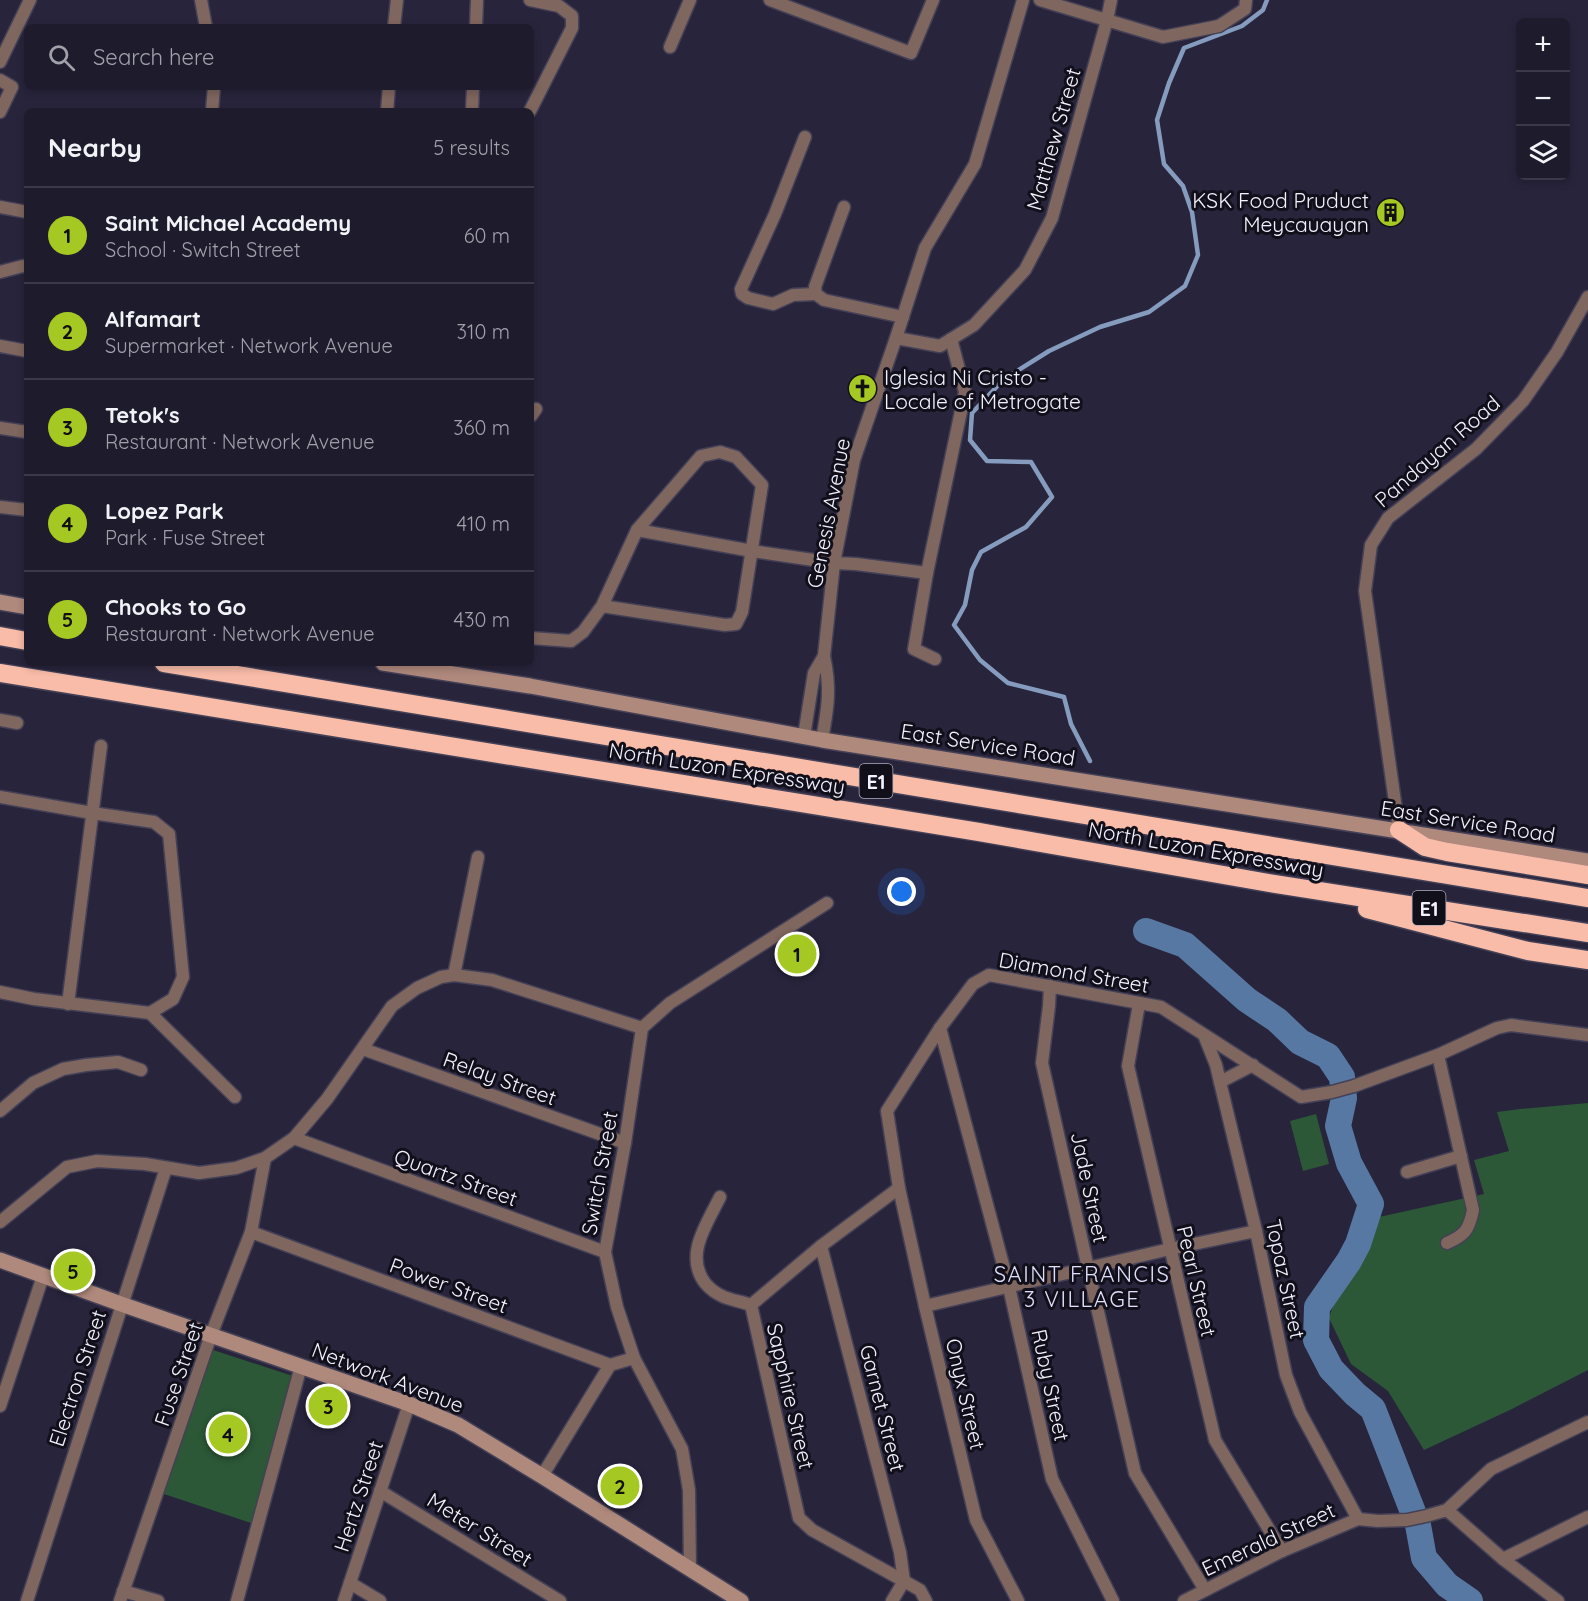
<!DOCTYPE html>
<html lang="en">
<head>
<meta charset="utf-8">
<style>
  body { margin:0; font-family:Quicksand,sans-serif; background:#2b2839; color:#f1f3f6 }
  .controls { position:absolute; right:18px; top:18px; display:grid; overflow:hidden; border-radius:9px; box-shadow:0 3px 9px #0003 }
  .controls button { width:54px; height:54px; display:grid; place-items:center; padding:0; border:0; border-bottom:2px solid #3c3949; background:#1e1b2d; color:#f1f3f6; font:30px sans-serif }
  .you { position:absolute; left:902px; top:892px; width:21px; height:21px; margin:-15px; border:4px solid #fff; border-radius:50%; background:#1a73e8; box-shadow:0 0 0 9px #1a73e833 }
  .badge { display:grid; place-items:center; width:39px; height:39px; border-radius:50%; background:#a5c822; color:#111; font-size:20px; font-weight:700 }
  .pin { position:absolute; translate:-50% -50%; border:3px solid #fff; box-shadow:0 2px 6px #0006 }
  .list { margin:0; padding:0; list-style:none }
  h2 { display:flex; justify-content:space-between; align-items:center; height:78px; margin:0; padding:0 24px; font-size:26px }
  h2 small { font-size:20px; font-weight:400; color:#a1a1aa }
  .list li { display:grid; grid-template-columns:39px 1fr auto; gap:18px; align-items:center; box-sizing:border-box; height:96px; padding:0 24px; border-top:2px solid #3c3949 }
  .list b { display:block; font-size:22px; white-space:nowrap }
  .list p { margin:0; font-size:20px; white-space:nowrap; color:#a1a1aa }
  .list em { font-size:20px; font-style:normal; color:#a1a1aa }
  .icon { flex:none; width:33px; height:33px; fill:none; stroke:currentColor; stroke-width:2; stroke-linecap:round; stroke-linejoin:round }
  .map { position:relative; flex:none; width:1588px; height:1601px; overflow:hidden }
  .search { position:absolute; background:#1e1b2d; box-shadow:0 3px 9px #0003; left:24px; top:24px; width:510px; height:66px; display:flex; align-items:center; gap:15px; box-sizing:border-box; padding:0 21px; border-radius:9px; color:#a1a1aa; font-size:22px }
  .panel { position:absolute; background:#1e1b2d; box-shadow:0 3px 9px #0003; left:24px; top:108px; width:510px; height:558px; border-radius:9px }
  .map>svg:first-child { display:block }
  .green { fill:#2c5837 }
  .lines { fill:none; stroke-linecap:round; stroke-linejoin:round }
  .stream { stroke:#869cbe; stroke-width:4.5 }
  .river { stroke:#5778a2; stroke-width:26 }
  .street-casing { stroke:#444157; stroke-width:15 }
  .secondary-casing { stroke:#444157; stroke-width:18 }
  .highway-casing { stroke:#444157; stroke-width:21 }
  .street { stroke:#7f665f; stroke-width:12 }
  .secondary { stroke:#b0897d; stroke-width:15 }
  .highway { stroke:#f9bca9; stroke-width:18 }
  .labels { text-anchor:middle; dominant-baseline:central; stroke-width:6; stroke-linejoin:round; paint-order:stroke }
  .shield { fill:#110f1a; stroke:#aeadba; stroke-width:1.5 }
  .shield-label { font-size:20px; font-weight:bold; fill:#f2f1fe }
  .street-label { font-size:21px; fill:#f2f1fe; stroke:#110f1a }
  .poi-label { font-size:21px; fill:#f2f1fe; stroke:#110f1a; text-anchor:end }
  .neighbourhood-label { font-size:22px; letter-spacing:1.5px; fill:#e0defd; stroke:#110f1a }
</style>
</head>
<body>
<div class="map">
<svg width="1588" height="1601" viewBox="0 0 1588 1601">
  <rect width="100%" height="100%" fill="#28243c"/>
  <g class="green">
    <polygon points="1588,1103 1588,1370 1512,1409 1424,1450 1388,1391 1351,1364 1329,1318 1340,1284 1379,1217 1484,1194 1474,1160 1509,1151 1497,1112 1520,1109"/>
    <polygon points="1316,1114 1329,1164 1303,1171 1290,1121"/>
    <polygon points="207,1348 293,1376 254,1524 158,1492"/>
  </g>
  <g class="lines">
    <polyline class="stream" points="1090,761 1071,724 1064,697 1008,683 980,660 954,625 965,605 972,570 981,552 1026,527 1052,497 1031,462 987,461 970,440 972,413 1004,379 1049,351 1100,327 1149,312 1185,286 1198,255 1192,212 1183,186 1164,164 1157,120 1169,83 1184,48 1242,26 1263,10 1267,0"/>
    <polyline class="river" points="1146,931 1185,945 1247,1000 1277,1020 1300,1042 1328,1056 1342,1077 1344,1098 1338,1126 1349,1163 1371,1204 1358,1244 1349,1261 1317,1307 1316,1340 1331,1369 1355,1394 1373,1409 1418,1525 1424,1558 1447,1585 1470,1601"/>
    <defs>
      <g id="street">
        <polyline points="201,0 206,27"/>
        <polyline points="770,0 911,53 933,0"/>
        <polyline points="1040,0 1163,37 1219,26 1245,9 1246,0"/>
        <polyline points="394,27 397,0"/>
        <polyline points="476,27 477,0"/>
        <polyline points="670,47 690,0"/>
        <polyline points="0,62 30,0"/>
        <polyline points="0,80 12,87 0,112"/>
        <polyline points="212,111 214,87"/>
        <polyline points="387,111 389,87"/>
        <polyline points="472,111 473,87"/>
        <polyline points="530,111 572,28 572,16 559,6 530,0"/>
        <polyline points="805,137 775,214 741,289 742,294 748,298 773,304 793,295 816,294"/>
        <polyline points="0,207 27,212"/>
        <polyline points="844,207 815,287 816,294 824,300 903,317"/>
        <polyline points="0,272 23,266 27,267"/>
        <polyline points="896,338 940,346 974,325 1025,270 1052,218 1107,20 1111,0"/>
        <polyline points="0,346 27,351"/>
        <polyline points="531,416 536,409"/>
        <polyline points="0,428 27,432"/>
        <polyline points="0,507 27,510"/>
        <polyline points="637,530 752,551 834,563 856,564 927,573"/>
        <polyline points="531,638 571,641 583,632 602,606 637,530 701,456 720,452 736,457 762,485 742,612 736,624 725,625 602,606"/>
        <polyline points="935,659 914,649 927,573 965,392 951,339"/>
        <polyline points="0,720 17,723"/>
        <polyline points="804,736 814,673 824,656 834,563 854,460 896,338 925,248 975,164 1023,0"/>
        <path d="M 822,740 C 828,707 831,688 824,656"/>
        <polyline points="0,797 92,813 154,822 169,834 183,977 173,999 150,1013 34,999 0,992"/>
        <polyline points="1399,830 1365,591 1371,545 1388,518 1476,449 1523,401 1557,352 1588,297"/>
        <polyline points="454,975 478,857"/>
        <polyline points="1050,986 1049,1006 1042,1063 1088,1268 1135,1473 1205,1590"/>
        <polyline points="68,1004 101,746"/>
        <polyline points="1139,1004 1128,1066 1215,1440 1282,1551"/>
        <polyline points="150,1013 235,1097"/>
        <polyline points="940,1028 1009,1287 1052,1479 1113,1601"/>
        <polyline points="1204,1035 1216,1065 1220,1082 1256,1231 1286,1375 1300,1412 1358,1519"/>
        <polyline points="363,1049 625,1143"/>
        <path d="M 1438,1055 L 1473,1210 C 1469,1230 1465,1235 1447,1243"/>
        <polyline points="1220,1082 1253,1065"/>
        <polyline points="0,1111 33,1083 63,1069 86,1065 118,1062 141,1070"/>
        <polyline points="294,1138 605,1252"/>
        <polyline points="1407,1172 1461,1156"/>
        <path d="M 720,1197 C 707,1224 684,1255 705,1283 C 710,1289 717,1294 724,1297 C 732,1300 742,1302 751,1305"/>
        <polyline points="0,1222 67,1167 97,1161 145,1164 199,1173 236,1168 265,1158 294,1138 327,1099 392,1006 417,988 441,977 454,975 492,980 642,1028"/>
        <polyline points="251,1232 610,1365 634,1358"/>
        <polyline points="821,1246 900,1552 904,1581 892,1601"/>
        <polyline points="751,1305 799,1518 812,1530 920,1590 926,1601"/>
        <polyline points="751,1305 821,1246 899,1188"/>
        <polyline points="925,1306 1170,1249 1256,1231"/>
        <polyline points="0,1406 43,1276"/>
        <polyline points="542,1476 610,1365"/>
        <polyline points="380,1491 560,1601"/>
        <polyline points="1447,1510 1491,1469 1588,1422"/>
        <polyline points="1503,1559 1588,1517"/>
        <polyline points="690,1569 689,1490 682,1449 634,1358 617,1307 605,1252 625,1143 642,1028 670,1003 827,903"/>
        <polyline points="350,1583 380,1601"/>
        <polyline points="123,1591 158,1601"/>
        <polyline points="27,1601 166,1168"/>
        <polyline points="120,1601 211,1335 251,1232 265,1158"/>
        <polyline points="237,1601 301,1366"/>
        <polyline points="344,1601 409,1404"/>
        <polyline points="1018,1601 976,1520 925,1306 899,1188 887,1111 940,1028 973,984 989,975 1161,1007 1301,1097 1332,1092 1354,1086 1438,1055 1497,1028 1511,1025 1588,1035"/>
        <polyline points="1184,1601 1282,1551 1358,1519 1378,1521 1407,1520 1426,1516 1447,1510 1503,1559 1558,1601"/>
      </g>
      <g id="secondary">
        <polyline points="0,602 27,607"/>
        <polyline points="383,663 530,686 822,740 1588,861"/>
        <polyline points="0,1260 121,1304 409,1404 458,1425 542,1476 741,1601"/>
      </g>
      <g id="highway">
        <polyline points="0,636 27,641"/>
        <polyline points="164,663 1588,898"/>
        <polyline points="0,673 979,832 1269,883 1588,933"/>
        <polyline points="1399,830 1425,847 1447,852 1588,875"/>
        <polyline points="1367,909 1528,951 1588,960"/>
      </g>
    </defs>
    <use href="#street" class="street-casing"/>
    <use href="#secondary" class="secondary-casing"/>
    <use href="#highway" class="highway-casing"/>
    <use href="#street" class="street"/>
    <use href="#secondary" class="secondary"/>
    <use href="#highway" class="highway"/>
  </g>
  <defs>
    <symbol id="building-disc" viewBox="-11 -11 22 22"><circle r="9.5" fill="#a5c822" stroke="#110f1a"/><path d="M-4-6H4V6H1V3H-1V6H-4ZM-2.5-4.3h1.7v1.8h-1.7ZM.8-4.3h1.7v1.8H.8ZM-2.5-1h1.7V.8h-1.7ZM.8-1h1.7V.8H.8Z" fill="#111"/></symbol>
    <symbol id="church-disc" viewBox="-11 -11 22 22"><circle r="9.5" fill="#a5c822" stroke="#110f1a"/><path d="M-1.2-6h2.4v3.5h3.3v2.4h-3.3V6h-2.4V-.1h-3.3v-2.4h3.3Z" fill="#111"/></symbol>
  </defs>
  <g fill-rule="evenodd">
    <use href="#building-disc" x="1374" y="196" width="33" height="33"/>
    <use href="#church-disc" x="846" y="372" width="33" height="33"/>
  </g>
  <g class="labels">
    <g class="shield">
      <rect x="859.5" y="764" width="33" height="34" rx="4.5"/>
      <rect x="1412.5" y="891" width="33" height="34" rx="4.5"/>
    </g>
    <g class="shield-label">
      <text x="876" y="781">E1</text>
      <text x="1429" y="908">E1</text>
    </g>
    <g class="street-label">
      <text transform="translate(1053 139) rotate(-74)">Matthew Street</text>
      <text transform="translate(1437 451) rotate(-41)">Pandayan Road</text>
      <text transform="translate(828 513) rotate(-79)">Genesis Avenue</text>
      <text transform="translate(988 744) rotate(9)">East Service Road</text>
      <text transform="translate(727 768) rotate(9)">North Luzon Expressway</text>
      <text transform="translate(1468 821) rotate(9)">East Service Road</text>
      <text transform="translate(1206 849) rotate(10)">North Luzon Expressway</text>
      <text transform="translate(1074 972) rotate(10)">Diamond Street</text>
      <text transform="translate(500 1078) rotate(20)">Relay Street</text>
      <text transform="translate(599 1173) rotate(-80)">Switch Street</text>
      <text transform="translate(456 1177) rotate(20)">Quartz Street</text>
      <text transform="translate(1090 1187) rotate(78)">Jade Street</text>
      <text transform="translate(1286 1279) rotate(78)">Topaz Street</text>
      <text transform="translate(1197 1281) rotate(77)">Pearl Street</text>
      <text transform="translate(449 1285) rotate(20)">Power Street</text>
      <text transform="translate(178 1374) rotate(-71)">Fuse Street</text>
      <text transform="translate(388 1377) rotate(21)">Network Avenue</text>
      <text transform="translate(77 1378) rotate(-72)">Electron Street</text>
      <text transform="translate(1051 1385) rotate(78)">Ruby Street</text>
      <text transform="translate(966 1394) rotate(77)">Onyx Street</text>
      <text transform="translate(791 1396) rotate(77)">Sapphire Street</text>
      <text transform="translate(883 1408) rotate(76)">Garnet Street</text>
      <text transform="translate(358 1496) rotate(-72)">Hertz Street</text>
      <text transform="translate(480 1529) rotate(32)">Meter Street</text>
      <text transform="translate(1268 1539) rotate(-25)">Emerald Street</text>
    </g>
    <g class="poi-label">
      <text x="1369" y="200">KSK Food Pruduct<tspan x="1369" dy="24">Meycauayan</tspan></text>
      <text x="884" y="377" text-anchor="start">Iglesia Ni Cristo -<tspan x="884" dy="24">Locale of Metrogate</tspan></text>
    </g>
    <g class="neighbourhood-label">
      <text x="1082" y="1274">SAINT FRANCIS<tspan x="1082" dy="25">3 VILLAGE</tspan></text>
    </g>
  </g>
</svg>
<div class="controls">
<button>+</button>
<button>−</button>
<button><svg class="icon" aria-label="layers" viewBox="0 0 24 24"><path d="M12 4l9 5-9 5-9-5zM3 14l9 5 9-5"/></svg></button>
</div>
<div class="you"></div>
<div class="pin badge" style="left:797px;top:954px">1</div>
<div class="pin badge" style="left:620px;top:1486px">2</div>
<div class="pin badge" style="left:328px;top:1406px">3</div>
<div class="pin badge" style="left:228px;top:1434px">4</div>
<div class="pin badge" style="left:73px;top:1271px">5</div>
<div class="search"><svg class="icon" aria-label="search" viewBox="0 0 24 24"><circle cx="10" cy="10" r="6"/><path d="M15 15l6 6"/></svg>Search here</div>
<section class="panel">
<h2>Nearby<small>5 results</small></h2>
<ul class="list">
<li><span class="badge">1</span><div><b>Saint Michael Academy</b><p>School · Switch Street</p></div><em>60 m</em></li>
<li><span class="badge">2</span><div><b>Alfamart</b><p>Supermarket · Network Avenue</p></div><em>310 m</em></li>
<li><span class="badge">3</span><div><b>Tetok's</b><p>Restaurant · Network Avenue</p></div><em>360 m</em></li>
<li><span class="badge">4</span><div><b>Lopez Park</b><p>Park · Fuse Street</p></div><em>410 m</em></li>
<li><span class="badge">5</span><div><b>Chooks to Go</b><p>Restaurant · Network Avenue</p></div><em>430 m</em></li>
</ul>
</section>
</div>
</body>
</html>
